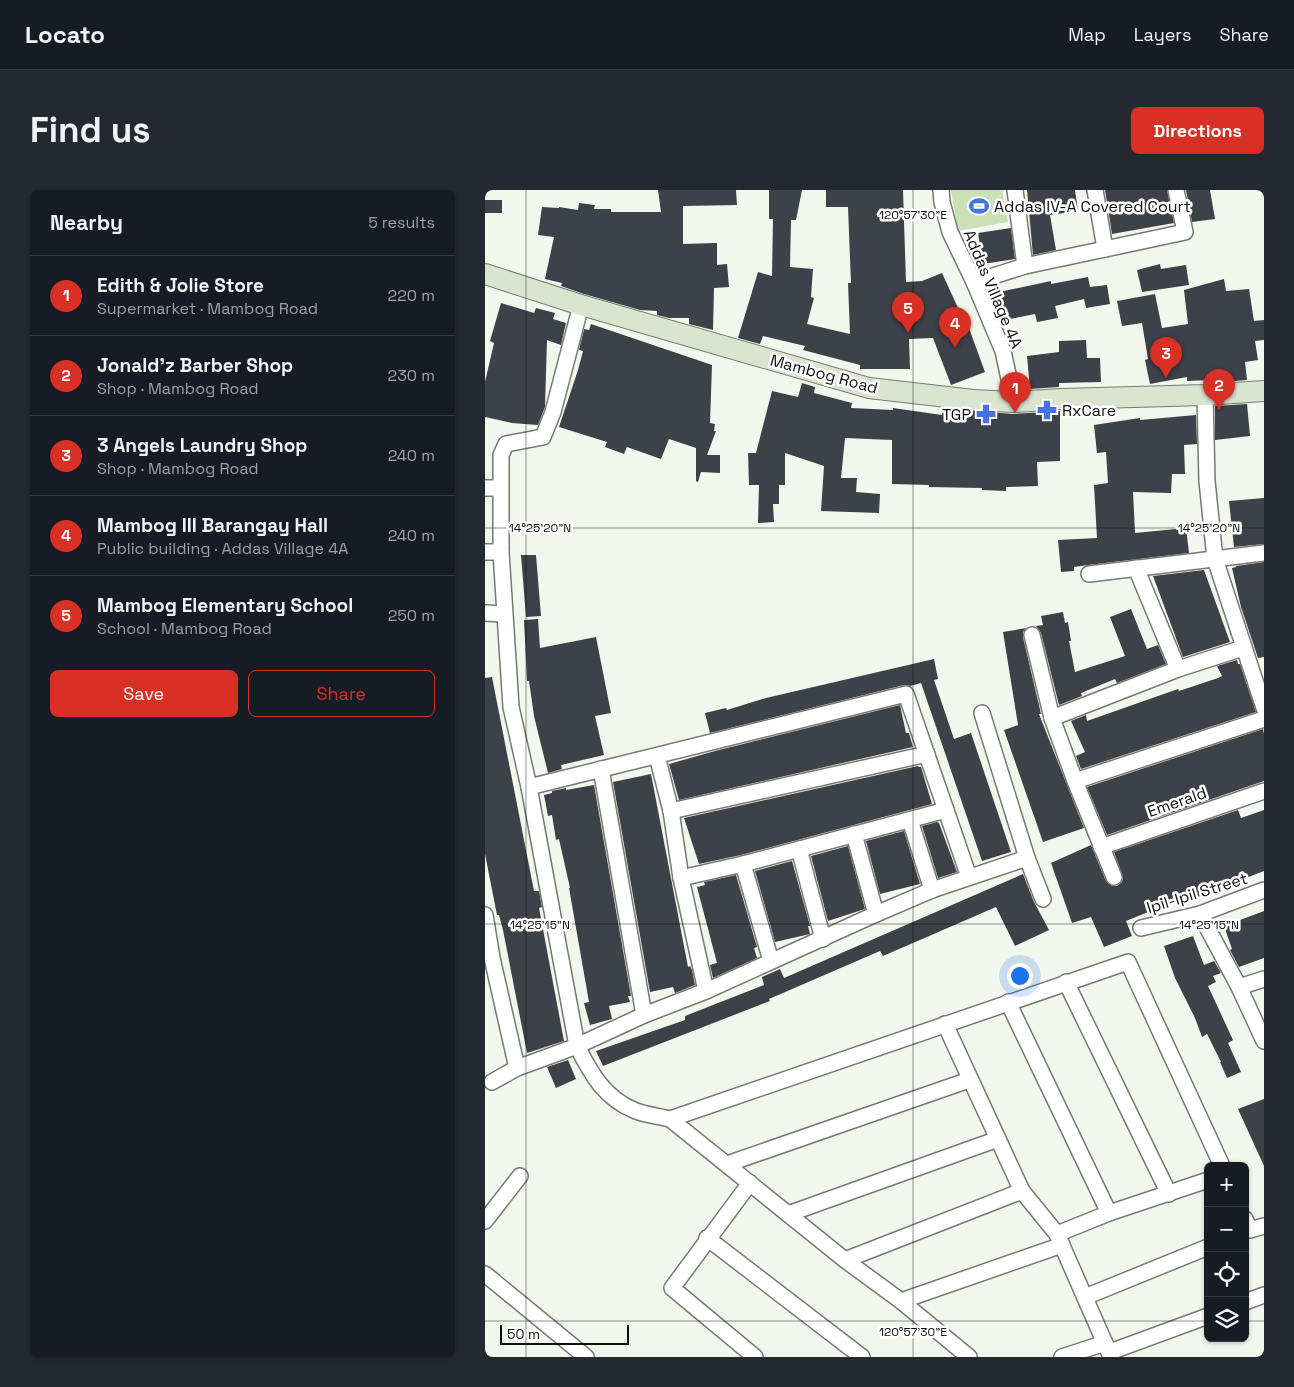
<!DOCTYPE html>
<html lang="en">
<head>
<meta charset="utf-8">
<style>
  body { margin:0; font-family:"Space Grotesk",sans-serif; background:#242831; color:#f1f3f6 }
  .controls { position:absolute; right:15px; bottom:15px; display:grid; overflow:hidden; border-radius:8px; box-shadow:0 1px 4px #0004 }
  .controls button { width:45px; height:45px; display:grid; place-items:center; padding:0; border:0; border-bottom:1px solid #363941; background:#171b24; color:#f1f3f6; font:25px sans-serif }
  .scale { position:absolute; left:15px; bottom:12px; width:129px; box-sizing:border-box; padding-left:5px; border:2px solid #0c0e0b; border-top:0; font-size:14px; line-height:18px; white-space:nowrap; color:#0c0e0b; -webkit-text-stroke:4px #fff; paint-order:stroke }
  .you { position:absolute; left:534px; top:785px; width:18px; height:18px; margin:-12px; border:4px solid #fff; border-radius:50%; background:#1a73e8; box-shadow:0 0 0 8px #1a73e833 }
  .badge { display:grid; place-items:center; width:32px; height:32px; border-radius:50%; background:#d93025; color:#fff; font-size:16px; font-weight:700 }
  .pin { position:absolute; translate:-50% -41px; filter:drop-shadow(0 1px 2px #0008) }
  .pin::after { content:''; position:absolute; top:26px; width:18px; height:15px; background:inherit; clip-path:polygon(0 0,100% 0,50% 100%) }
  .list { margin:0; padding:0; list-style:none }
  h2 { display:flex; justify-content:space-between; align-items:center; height:65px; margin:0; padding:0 20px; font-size:21px }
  h2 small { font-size:16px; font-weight:400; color:#9ea1a6 }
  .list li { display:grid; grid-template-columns:32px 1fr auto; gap:15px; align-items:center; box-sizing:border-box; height:80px; padding:0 20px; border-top:1px solid #363941 }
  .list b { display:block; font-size:19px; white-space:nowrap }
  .list p { margin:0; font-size:16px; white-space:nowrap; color:#9ea1a6 }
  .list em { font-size:16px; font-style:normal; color:#9ea1a6 }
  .actions { display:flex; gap:10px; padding:15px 20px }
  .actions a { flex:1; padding:11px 0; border:1px solid #d93025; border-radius:8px; text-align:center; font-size:18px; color:#d93025 }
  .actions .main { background:#d93025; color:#fff }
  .icon { flex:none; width:28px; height:28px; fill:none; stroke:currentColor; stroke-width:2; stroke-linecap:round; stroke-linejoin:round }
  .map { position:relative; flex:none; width:779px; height:1167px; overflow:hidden; border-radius:8px }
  header { display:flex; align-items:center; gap:30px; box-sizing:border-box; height:70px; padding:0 25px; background:#171b24; border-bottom:1px solid #363941 }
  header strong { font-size:24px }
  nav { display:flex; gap:28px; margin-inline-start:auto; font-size:18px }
  .intro { display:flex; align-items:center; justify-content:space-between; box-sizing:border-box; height:120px; padding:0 30px }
  h1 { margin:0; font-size:35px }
  .button { padding:12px 22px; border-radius:8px; background:#d93025; color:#fff; font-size:18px; font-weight:700 }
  main { display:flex; gap:30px; padding:0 30px }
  aside { flex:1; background:#171b24; border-radius:8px; box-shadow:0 1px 4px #0004 }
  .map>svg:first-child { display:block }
  .green { fill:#cae0b7 }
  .building { fill:#3d4148 }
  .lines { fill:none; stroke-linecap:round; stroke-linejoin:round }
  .minor-casing { stroke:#757a71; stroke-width:18 }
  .secondary-casing { stroke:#757a71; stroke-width:22 }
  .minor { stroke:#fff; stroke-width:15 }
  .secondary { stroke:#dae5d0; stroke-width:20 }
  .ticks { fill:none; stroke:#0c0e0b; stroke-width:1; stroke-opacity:0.45 }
  .labels { text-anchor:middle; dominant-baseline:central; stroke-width:5; stroke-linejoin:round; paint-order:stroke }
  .poi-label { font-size:16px; fill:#0c0e0b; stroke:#fff; text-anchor:start }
  .street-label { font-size:16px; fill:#0c0e0b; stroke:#fff }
  .ticks-label { font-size:12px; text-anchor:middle; fill:#0c0e0b; stroke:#fff; stroke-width:5; stroke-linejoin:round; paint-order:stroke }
</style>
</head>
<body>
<header>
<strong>Locato</strong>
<nav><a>Map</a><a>Layers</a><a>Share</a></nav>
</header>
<div class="intro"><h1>Find us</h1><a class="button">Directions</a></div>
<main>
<aside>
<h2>Nearby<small>5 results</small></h2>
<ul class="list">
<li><span class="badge">1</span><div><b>Edith &amp; Jolie Store</b><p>Supermarket · Mambog Road</p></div><em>220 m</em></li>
<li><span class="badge">2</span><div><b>Jonald'z Barber Shop</b><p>Shop · Mambog Road</p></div><em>230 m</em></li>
<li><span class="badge">3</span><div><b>3 Angels Laundry Shop</b><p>Shop · Mambog Road</p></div><em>240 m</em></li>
<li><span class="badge">4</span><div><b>Mambog III Barangay Hall</b><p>Public building · Addas Village 4A</p></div><em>240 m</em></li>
<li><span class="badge">5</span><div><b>Mambog Elementary School</b><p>School · Mambog Road</p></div><em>250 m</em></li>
</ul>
<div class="actions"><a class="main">Save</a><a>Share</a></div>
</aside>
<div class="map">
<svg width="779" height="1167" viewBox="0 0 779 1167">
  <rect width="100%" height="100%" fill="#f2f7ed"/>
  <polygon class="green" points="466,0 517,0 523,32 473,41"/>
  <g class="building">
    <polygon points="173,0 251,0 252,15 198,16 198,54 232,53 232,75 242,74 244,97 229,98 228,140 204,134 204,128 184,128 172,125 172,121 155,120 99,104 76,96 77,93 60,89 69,47 53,45 57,17 74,18 74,17 93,20 94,13 110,15 109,19 126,19 126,22 176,22"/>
    <polygon points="284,0 317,0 311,30 306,30 305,77 328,79 326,107 329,108 322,134 365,144 363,93 366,93 363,17 341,17 341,0 418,0 421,92 437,91 457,83 479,131 481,130 500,182 466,195 448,148 424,149 425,179 375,179 375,175 318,160 320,156 278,146 275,154 253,148 273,82 287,86 288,29 284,29"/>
    <polygon points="542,0 590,0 593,21 565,25 571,60 548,65"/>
    <polygon points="620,0 682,0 689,33 627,44"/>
    <polygon points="701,0 725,0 730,29 707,32"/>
    <rect x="0" y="10" width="17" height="13"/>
    <polygon points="526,38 530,69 498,74 493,43"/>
    <polygon points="675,74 676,79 701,75 704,95 657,102 652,80"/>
    <polygon points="603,87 605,97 622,95 625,114 601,118 599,109 570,116 573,128 552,132 550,124 520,130 514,102 566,91 566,94"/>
    <polygon points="739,89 741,101 764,99 769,131 779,130 779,150 770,151 773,170 760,172 762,190 727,193 726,190 702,191 702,187 665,194 660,170 663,169 657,133 637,136 632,111 670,104 677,138 703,134 699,100"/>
    <polygon points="16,113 49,123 51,118 70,123 68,129 81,133 76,155 62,150 60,217 53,235 27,233 0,227 0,192 9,153 5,151"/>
    <polygon points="106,134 227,175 225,233 230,234 229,241 231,241 222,265 235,265 235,283 216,282 213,292 211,291 211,258 184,249 176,269 142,257 139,264 120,257 122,252 74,237 93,180 98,161 94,160 99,139 104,140"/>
    <polygon points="601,150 602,168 615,168 616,192 574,193 574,197 545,199 542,166 574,162 574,151"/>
    <polygon points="317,193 330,197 329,203 367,213 366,218 408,220 408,218 457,225 458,218 528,224 575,221 575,271 552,272 553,296 521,297 521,301 497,300 497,298 444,297 444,295 407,294 407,250 360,248 356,288 372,288 371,302 395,304 394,323 336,321 339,276 300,263 300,295 294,295 294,314 288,314 289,332 273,333 274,295 264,295 263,263 271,263 287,201 313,207"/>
    <polygon points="762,214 765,246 730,250 730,216"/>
    <polygon points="711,225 712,254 699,255 700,284 687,284 686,303 648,302 650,343 701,338 704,363 603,375 589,377 589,381 576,382 573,350 612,348 609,295 623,293 621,262 612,263 609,235 655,228 655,230"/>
    <polygon points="779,308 779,354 749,357 744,311"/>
    <polygon points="36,365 51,365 56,426 41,427"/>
    <polygon points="779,372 779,467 773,468 756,417 747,378 751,377 751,376"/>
    <polygon points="719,380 745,452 698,467 668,386"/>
    <polygon points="646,419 662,459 673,455 681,474 632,493 630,489 596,503 597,506 574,515 556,443 551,436 558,435 556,426 578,422 580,433 583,432 586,451 584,451 590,482 640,466 625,427"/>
    <polygon points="53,429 55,458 111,447 126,523 110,526 119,565 76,575 77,579 63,583 49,526 44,491 42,491 39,430"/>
    <polygon points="541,438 538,442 538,447 556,524 554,524 599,638 558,652 519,540 533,535 518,442"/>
    <polygon points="449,469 453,489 449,490 469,549 486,543 526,662 497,671 436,493 425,496 419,495 225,543 220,523 241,518 242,520 281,508"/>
    <polygon points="752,470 753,474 755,474 771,522 596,579 591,566 600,562 586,531 601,525 602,531 693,499 694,501 733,488 737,486 732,476"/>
    <polygon points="7,487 49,701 54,701 57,717 54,718 79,851 42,863 18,740 14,725 12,725 0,664 0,488"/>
    <polygon points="415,515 421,543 424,543 428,557 194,610 184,574 230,561"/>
    <polygon points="778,539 779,544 779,591 622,645 602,597"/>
    <polygon points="433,576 434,577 436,577 447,614 256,665 214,674 199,628"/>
    <polygon points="166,584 203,777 205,776 207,780 210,795 190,803 188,797 165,802 128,592"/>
    <polygon points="109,595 146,806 143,806 145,812 124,816 127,829 105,835 99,813 104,812 84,698 85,698 74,649 71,650 67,625 63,626 59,605 67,603 67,601 81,598 81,600"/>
    <polygon points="753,620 756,628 779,620 779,681 710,708 708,704 641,731 647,746 619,757 606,727 587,733 566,673 606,655 621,691 627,696 632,696 637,692 638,688 629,662"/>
    <polygon points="452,632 454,633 472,682 453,688 437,636"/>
    <polygon points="419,641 435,694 395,704 381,651"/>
    <polygon points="363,656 380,719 343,731 326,666"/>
    <polygon points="307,671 325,736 323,736 325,744 290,752 270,681"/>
    <polygon points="538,684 549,712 564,740 530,756 511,717 398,766 395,761 284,809 285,811 267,818 118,876 111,861 200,830 200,826 279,795 277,787 295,779 299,788"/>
    <polygon points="251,685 272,757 269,758 272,768 228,788 225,775 232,773 212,697 220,695 219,692"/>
    <polygon points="779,721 779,768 754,777 745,760 747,759 739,736"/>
    <polygon points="708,746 719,775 729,771 736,783 728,786 731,792 723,796 748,850 743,853 756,882 742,888 735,872 736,872 722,844 717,847 710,828 690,788 679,756"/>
    <polygon points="83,870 91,889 71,898 62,877"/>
    <polygon points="779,909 779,976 753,919"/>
  </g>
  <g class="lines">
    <defs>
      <g id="minor">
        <polyline points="456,0 457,12 465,42 489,92 518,161 529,212"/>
        <polyline points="530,0 540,76"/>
        <polyline points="610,0 620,59"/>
        <polyline points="489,92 540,76 700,42 691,0"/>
        <path d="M 96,115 L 68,222 L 58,247 L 21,254 L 16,265 L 16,362 L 26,517 L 44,597 L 92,856 C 106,884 120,909 151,921 C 161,925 174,926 185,929 L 360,1070 L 416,1111 L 484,1167"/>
        <polyline points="720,205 722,291 730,369 779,518"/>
        <polyline points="0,298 15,298"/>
        <polyline points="0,362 16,362"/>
        <polyline points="651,378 693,479"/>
        <polyline points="604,384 779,363"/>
        <polyline points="0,423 19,424"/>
        <polyline points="547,445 567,528 590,591 629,687"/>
        <polyline points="497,523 542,668 558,709"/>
        <polyline points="567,528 693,479 758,458"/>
        <polyline points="172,566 186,621 196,688 221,801"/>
        <polyline points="116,579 159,825"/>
        <polyline points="590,591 779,529"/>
        <polyline points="44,597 421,504 484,687"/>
        <polyline points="186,621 442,564"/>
        <polyline points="425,630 447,700"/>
        <polyline points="369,644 391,724"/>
        <polyline points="616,657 779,601"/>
        <polyline points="314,659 338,749"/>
        <polyline points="258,674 286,771"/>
        <polyline points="196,688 258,674 461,620"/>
        <polyline points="715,724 754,797 779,851"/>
        <polyline points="0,725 7,768 32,878"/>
        <polyline points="656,738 715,724 779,700"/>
        <polyline points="581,792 684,1004"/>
        <polyline points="754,797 779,789"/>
        <polyline points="523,812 624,1023"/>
        <polyline points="460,834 537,1001 572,1044 626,1167"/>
        <polyline points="7,892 32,878 92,856 159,825 221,801 391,724 447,700 542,668"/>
        <polyline points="185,929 643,772 737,976"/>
        <polyline points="242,974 484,890"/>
        <polyline points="265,993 187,1098 270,1167"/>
        <polyline points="303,1024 513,949"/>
        <polyline points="760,1029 765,1040 779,1036"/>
        <polyline points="0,1031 35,986"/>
        <polyline points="572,1044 624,1023 723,990"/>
        <polyline points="222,1048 377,1167"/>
        <polyline points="360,1070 537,1001"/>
        <polyline points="0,1084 101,1167"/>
        <polyline points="600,1107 723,1057"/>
        <polyline points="416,1111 577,1055"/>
        <polyline points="760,1112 779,1105"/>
        <polyline points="625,1162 723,1126"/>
        <polyline points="577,1167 620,1153"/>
      </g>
      <polyline id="secondary" points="0,84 96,115 384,198 488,210 529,212 576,209 720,205 779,201"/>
    </defs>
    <use href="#minor" class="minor-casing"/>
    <use href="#secondary" class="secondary-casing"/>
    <use href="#minor" class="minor"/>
    <use href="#secondary" class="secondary"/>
  </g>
  <path class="ticks" d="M 41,0 L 41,1167M 428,0 L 428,1167M 0,338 L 779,338M 0,734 L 779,734M 0,1131 L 723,1131M 760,1131 L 779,1131"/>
  <defs>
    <symbol id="stadium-bare" viewBox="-9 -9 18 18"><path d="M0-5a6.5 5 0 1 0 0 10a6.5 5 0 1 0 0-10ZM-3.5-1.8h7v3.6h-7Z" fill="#4671e3" stroke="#fff" stroke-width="2.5" paint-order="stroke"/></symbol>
    <symbol id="pharmacy-bare" viewBox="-9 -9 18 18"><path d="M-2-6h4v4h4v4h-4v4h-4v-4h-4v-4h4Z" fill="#4671e3" stroke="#fff" stroke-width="2.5" paint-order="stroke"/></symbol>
  </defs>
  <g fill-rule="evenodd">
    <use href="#stadium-bare" x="480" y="2" width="28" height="28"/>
    <use href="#pharmacy-bare" x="548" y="206" width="28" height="28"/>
    <use href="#pharmacy-bare" x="487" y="210" width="28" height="28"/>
  </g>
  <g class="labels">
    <g class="poi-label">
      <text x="509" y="16">Addas IV-A Covered Court</text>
      <text x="577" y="220">RxCare</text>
      <text x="486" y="224" text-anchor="end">TGP</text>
    </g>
    <g class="street-label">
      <text transform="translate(508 99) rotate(67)">Addas Village 4A</text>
      <text transform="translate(339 184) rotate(15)">Mambog Road</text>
      <text transform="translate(692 612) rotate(-19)">Emerald</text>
      <text transform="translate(712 703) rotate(-17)">Ipil-Ipil Street</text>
    </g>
  </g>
  <g class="ticks-label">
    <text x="428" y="29">120°57'30"E</text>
    <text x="55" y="342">14°25'20"N</text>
    <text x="724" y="342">14°25'20"N</text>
    <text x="55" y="739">14°25'15"N</text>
    <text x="724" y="739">14°25'15"N</text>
    <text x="428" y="1146">120°57'30"E</text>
  </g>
</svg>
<div class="controls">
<button>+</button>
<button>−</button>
<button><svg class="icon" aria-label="locate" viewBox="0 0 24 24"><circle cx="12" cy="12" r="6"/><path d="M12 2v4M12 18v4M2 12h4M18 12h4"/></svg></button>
<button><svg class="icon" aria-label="layers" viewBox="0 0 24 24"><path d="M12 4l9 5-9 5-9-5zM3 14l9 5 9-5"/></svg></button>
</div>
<div class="scale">50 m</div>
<div class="you"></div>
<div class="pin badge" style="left:530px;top:223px">1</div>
<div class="pin badge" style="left:734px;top:220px">2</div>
<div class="pin badge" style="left:681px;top:188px">3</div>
<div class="pin badge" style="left:470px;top:158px">4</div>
<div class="pin badge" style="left:423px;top:143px">5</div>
</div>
</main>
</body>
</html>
